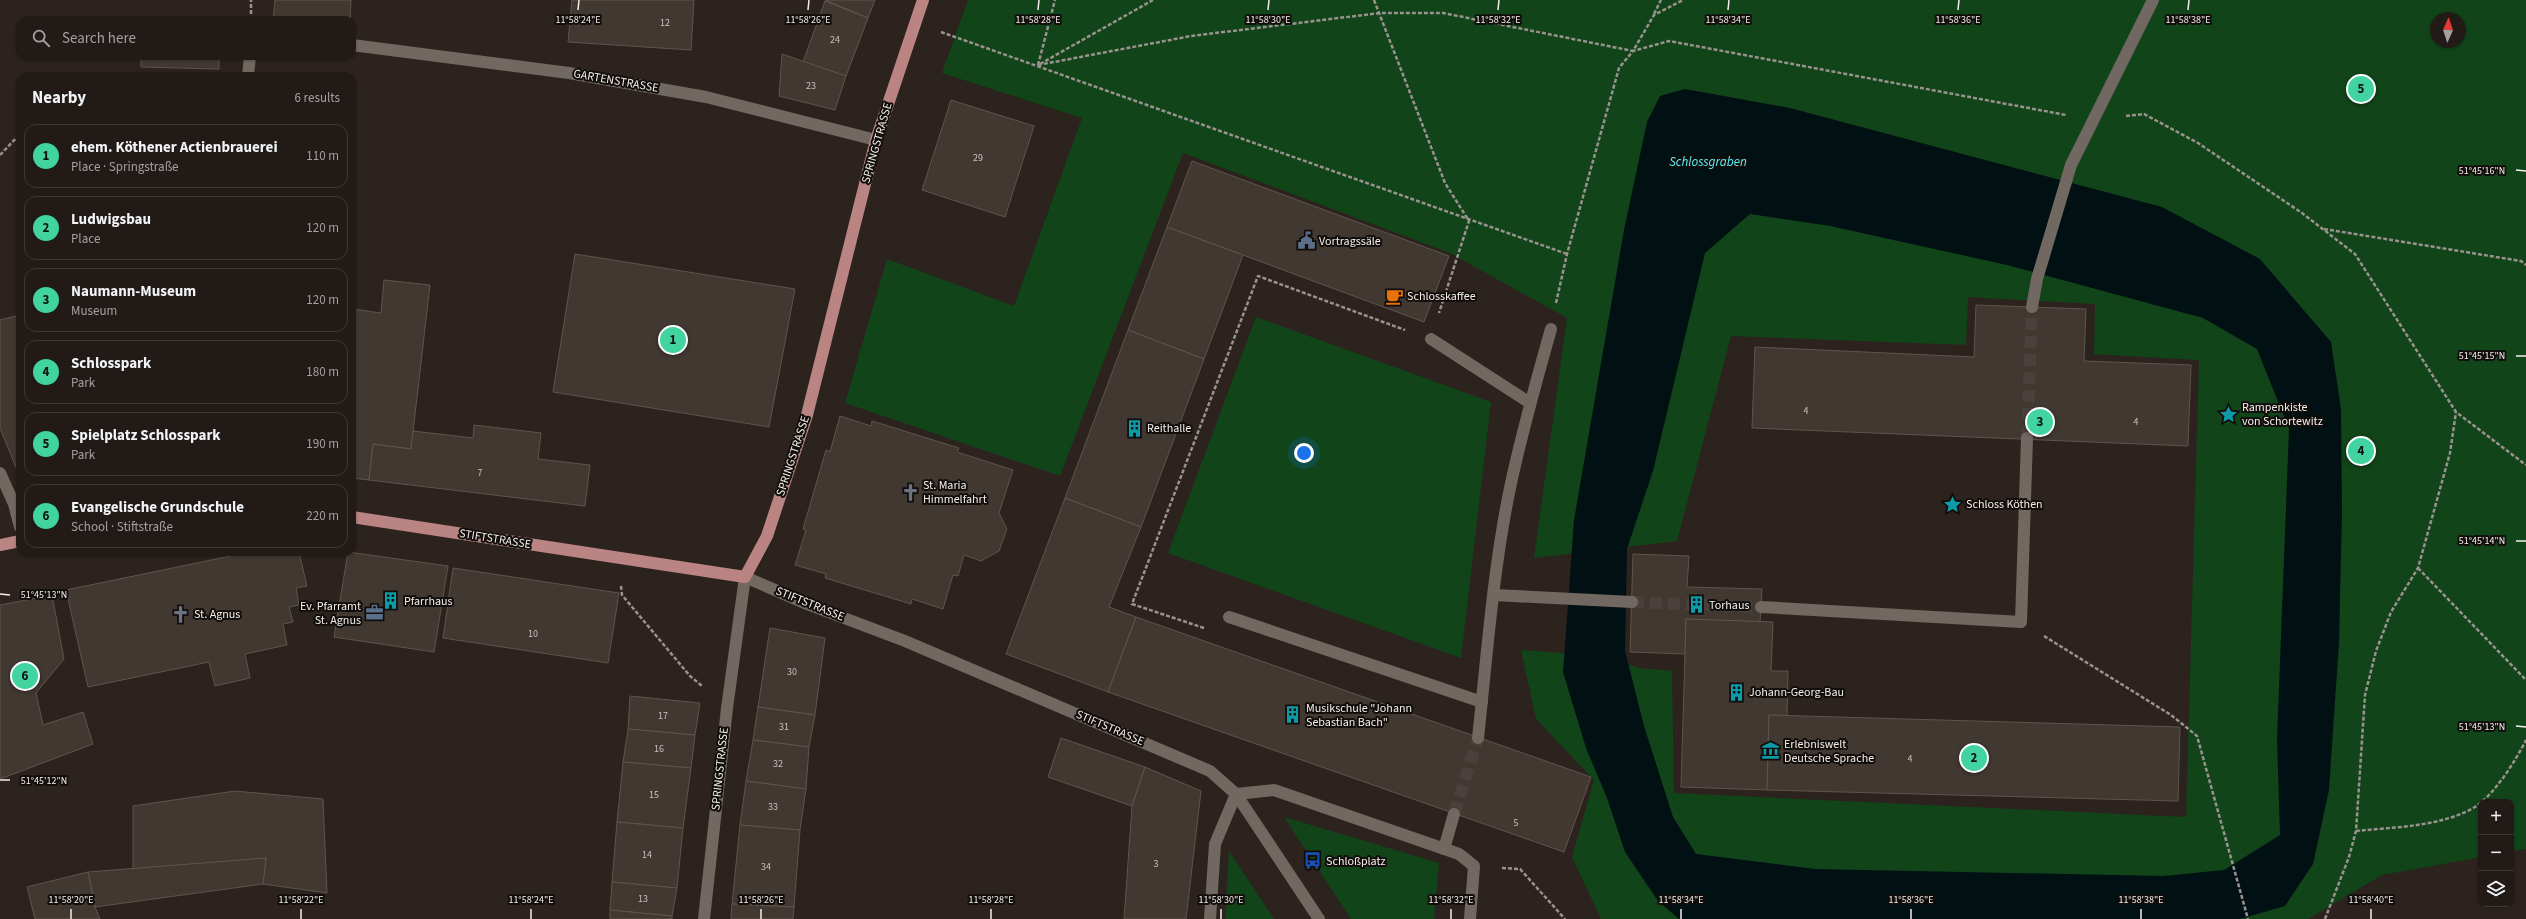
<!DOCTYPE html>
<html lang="en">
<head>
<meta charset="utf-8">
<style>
  body { margin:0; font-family:"Source Sans 3",sans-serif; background:#2d2723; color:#f1f3f6 }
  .controls { position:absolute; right:12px; bottom:12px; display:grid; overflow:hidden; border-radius:8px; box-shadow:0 1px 3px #0004 }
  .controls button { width:36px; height:36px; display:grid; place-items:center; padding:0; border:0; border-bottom:1px solid #3e3835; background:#211a16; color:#f1f3f6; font:20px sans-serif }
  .compass { position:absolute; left:2430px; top:12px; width:36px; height:36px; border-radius:50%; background:#211a16; box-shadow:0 1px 3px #0004; rotate:3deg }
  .you { position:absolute; left:1304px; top:453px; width:14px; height:14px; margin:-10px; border:3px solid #fff; border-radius:50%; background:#1a73e8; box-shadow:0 0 0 6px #1a73e833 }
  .badge { display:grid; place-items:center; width:26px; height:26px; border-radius:50%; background:#41d4a1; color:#111; font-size:13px; font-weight:700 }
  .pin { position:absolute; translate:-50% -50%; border:2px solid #fff; box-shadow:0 1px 4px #0006 }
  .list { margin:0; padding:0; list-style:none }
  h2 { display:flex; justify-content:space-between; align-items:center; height:52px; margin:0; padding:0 16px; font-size:17px }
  h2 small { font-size:13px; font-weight:400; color:#a2a1a1 }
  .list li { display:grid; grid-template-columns:26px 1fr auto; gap:12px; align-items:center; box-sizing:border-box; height:64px; margin:0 8px 8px; padding:0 8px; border:1px solid #3e3835; border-radius:12px }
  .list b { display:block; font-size:15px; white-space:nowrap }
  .list p { margin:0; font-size:13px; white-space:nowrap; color:#a2a1a1 }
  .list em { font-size:13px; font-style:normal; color:#a2a1a1 }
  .icon { flex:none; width:22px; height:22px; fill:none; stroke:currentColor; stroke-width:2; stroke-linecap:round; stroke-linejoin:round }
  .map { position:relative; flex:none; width:2526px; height:919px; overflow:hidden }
  .search { position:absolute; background:#211a16; box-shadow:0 1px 3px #0004; left:16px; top:16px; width:340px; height:44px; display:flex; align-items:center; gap:10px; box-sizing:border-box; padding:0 14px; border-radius:12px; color:#a2a1a1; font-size:15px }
  .panel { position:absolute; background:#211a16; box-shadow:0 1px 3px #0004; left:16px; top:72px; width:340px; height:484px; border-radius:12px }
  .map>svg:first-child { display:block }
  .green { fill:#114419; fill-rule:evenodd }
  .water { fill:#011113; fill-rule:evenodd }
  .building { fill:#413832; stroke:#5e554f }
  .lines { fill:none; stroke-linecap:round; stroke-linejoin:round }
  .minor-tunnel { stroke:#4a413d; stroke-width:12; stroke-dasharray:12 6; stroke-linecap:butt }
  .path { stroke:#99928e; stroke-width:2.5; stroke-dasharray:4 2; stroke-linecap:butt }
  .minor { stroke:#726862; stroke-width:12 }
  .major { stroke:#b98482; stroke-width:12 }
  .ticks { fill:none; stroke:#f4eeeb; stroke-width:1.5 }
  .labels { text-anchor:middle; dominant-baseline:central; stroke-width:4; stroke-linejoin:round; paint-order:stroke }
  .number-label { font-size:10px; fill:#c7c0bd }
  .street-label { font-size:12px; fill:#f4eeeb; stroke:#110d0b }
  .poi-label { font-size:12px; fill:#f4eeeb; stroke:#110d0b; text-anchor:start }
  .water-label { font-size:13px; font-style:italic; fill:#5af0fc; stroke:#110d0b }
  .ticks-label { font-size:10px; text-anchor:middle; fill:#f4eeeb; stroke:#110d0b; stroke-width:4; stroke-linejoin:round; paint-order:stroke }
</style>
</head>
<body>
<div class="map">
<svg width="2526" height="919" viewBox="0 0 2526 919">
  <rect width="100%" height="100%" fill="#2c231e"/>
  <g class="green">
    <path d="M 968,0 L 2526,0 L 2526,849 L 2511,851 L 2511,802 L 2481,802 L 2481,857 L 2382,875 L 2308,919 L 1601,919 L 1572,857 L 1594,780 L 1536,719 L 1521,650 L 1602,656 L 1639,668 L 1672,671 L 1674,793 L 2186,817 L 2199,360 L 2094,354 L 2095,304 L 1968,297 L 1966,345 L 1731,336 L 1677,541 L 1534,558 L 1567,318 L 1450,253 L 1183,153 L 1060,476 L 845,403 L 887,259 L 1014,306 L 1082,118 L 942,73 ZM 2436,18 L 2460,18 L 2460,42 L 2436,42 Z"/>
    <polygon points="1256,317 1491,402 1461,658 1168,553"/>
    <polygon points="1284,817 1439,863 1434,919 1351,919"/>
    <polygon points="1229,851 1274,919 1225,919"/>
  </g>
  <path class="water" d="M 1685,89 L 1790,108 L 2162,207 L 2260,259 L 2331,342 L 2341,409 L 2342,512 L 2339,642 L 2329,790 L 2313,864 L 2285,906 L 2240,919 L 1679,919 L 1658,901 L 1625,852 L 1607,798 L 1586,748 L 1563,672 L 1574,520 L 1624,230 L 1647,122 L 1660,96 ZM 1750,214 L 1830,226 L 2007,265 L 2203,318 L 2257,349 L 2289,429 L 2277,739 L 2280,835 L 2224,870 L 2163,876 L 1815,869 L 1696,854 L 1673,817 L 1644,726 L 1625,651 L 1627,549 L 1653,471 L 1705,253 Z"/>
  <g class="building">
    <polygon points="275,0 351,0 350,20 273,20"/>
    <polygon points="572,0 694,0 691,50 568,42"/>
    <polygon points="825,0 875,0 868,18"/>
    <polygon points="825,1 868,18 846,76 803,62"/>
    <polygon points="782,54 846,76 835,110 779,96"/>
    <polygon points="141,56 219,56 219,69 141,67"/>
    <polygon points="951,100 1034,126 1005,217 922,190"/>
    <polygon points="1192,161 1449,256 1424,322 1167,227"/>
    <polygon points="1167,227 1243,255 1204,359 1128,330"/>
    <polygon points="575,254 795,289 769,427 553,392"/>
    <polygon points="384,280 430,285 411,449 373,444 369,480 352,478 352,309 381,313"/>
    <polygon points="1976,305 2086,309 2084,361 2191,365 2188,446 1752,428 1755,347 1974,357"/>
    <polygon points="20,315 20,477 0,428 0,320"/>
    <polygon points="1128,330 1204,359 1141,527 1065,498"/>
    <polygon points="840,416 871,426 872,421 959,448 957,452 1013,470 999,513 1007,529 999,551 981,561 964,555 958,576 953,575 943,609 912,599 911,604 825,578 826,574 795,565 806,530 803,529 826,450 830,452"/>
    <polygon points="474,425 541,433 538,459 590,465 585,506 369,480 373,444 411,449 413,431 473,438"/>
    <polygon points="1065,498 1141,527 1109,607 1136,617 1108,692 1006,654"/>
    <polygon points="250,552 299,552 307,586 296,588 299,605 289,607 293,622 283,624 287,645 245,654 250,678 215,686 209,662 88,687 66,590"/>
    <polygon points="348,552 448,566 434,652 334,637"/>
    <polygon points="1633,554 1689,556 1687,587 1762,589 1760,622 1686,619 1685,654 1630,652"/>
    <polygon points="453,568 619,593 608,663 443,638"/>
    <polygon points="52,595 64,659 36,693 43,725 83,712 93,744 0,779 0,605"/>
    <polygon points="1136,617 1591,777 1564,852 1108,692"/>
    <polygon points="1686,619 1773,622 1771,671 1788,671 1787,716 1769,715 1767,790 1681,787"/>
    <polygon points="770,628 825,638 815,715 758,707"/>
    <polygon points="630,696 700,703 695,735 628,729"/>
    <polygon points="758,707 815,715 809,747 753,740"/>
    <polygon points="1769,715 2180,727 2178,801 1767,790"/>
    <polygon points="628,729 695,735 691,768 623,762"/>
    <polygon points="1061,738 1145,767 1132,806 1048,777"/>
    <polygon points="753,740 809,747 806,789 746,781"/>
    <polygon points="623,762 691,768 683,828 617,822"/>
    <polygon points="1145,767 1201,791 1186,919 1124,919 1132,806"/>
    <polygon points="746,781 806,789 800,830 740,825"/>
    <polygon points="235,791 323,799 327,893 263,884 266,858 133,870 133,806"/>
    <polygon points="617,822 683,828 677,888 612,882"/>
    <polygon points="740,825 800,830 794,907 732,904"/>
    <polygon points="266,858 263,884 95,907 88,872"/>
    <polygon points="88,872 95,907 100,919 35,919 27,887"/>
    <polygon points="612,882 677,888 672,916 610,910"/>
    <polygon points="732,904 794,907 793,919 731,919"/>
    <polygon points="610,910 672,916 672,919 610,919"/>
  </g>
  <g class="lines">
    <g class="minor-tunnel">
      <polyline points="2027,438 2032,307"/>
      <polyline points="1632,602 1761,607"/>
      <polyline points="1454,814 1478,738"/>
    </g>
    <g class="path">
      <polyline points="1374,0 1445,183 1469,221 1439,313"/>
      <polyline points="1654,14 1661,0"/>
      <polyline points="251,20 251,0"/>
      <polyline points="941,32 1567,254"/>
      <polyline points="1040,64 1153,0"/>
      <polyline points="1038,65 1191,36 1380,13 1443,13 1633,51 1654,15 1683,0"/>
      <polyline points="1038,65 1055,0"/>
      <polyline points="2126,116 2144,114 2198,143 2302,213 2355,254 2456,412 2526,465"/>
      <polyline points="0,155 20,134"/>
      <polyline points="2324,229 2521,261 2526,265"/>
      <polyline points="1556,303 1567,254 1619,68 1633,51 1669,41 2066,115"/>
      <polyline points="2418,568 2526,680"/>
      <polyline points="621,586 622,595 690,676 702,686"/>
      <polyline points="1204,628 1132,604 1258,276 1405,330"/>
      <polyline points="2044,636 2171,715 2197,736 2248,919"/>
      <path d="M 2356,831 C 2394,827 2441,827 2475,807 C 2495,794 2516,760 2526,740"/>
      <polyline points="1502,868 1520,869 1565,919"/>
      <polyline points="2325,919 2349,857 2356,831 2365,695 2376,651 2391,612 2418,568 2450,453 2456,412"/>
    </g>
    <g class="minor">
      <polyline points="352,45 569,73 706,97 876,140"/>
      <polyline points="248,76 250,56"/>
      <polyline points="2032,307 2037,279 2071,165 2153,0"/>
      <polyline points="1431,339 1530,403"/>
      <polyline points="0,473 14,504 20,527"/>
      <polyline points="1494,595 1632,602"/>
      <polyline points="1761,607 2021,622 2027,438"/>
      <polyline points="1229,617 1482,702"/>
      <path d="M 1478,738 C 1487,655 1493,570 1510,488 C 1521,435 1536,382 1551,329"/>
      <polyline points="1236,794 1274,790 1459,854 1474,866 1470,919"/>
      <polyline points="1444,849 1454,814"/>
      <polyline points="704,919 727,708 745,577 807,604 905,641 1210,771 1236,794 1319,919"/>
      <polyline points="1210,919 1215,844 1236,794"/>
    </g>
    <g class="major">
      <polyline points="352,517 745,577 767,536 807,415 876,140 923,0"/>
      <polyline points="0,545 20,541"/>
    </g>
  </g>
  <path class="ticks" d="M 578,10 L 579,0M 808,10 L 809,0M 1038,10 L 1039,0M 1268,10 L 1269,0M 1498,10 L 1499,0M 1728,10 L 1729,0M 1958,10 L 1959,0M 2188,10 L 2189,0M 2516,170 L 2526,171M 2516,356 L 2526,356M 2516,541 L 2526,541M 0,594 L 10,595M 2516,726 L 2526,727M 0,780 L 10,780M 71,919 L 71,909M 301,919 L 301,909M 531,919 L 531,909M 761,919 L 761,909M 991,919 L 991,909M 1221,919 L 1221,909M 1451,919 L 1451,909M 1681,919 L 1681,909M 1911,919 L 1911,909M 2141,919 L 2141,909M 2371,919 L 2371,909"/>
  <defs>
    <symbol id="civic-bare" viewBox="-9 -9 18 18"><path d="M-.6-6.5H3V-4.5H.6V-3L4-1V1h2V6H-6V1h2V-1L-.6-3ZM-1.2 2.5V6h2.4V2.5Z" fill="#5c6f8a" stroke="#110d0b" stroke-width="2.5" paint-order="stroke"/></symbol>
    <symbol id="cafe-bare" viewBox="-9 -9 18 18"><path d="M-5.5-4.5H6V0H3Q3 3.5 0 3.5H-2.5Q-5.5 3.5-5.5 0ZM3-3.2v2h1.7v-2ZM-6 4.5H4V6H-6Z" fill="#e8710a" stroke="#110d0b" stroke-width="2.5" paint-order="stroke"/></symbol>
    <symbol id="sight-bare" viewBox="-9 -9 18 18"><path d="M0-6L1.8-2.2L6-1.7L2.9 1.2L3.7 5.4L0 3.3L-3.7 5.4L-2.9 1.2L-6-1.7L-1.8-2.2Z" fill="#0f9aa8" stroke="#110d0b" stroke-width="2.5" paint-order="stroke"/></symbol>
    <symbol id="building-bare" viewBox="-9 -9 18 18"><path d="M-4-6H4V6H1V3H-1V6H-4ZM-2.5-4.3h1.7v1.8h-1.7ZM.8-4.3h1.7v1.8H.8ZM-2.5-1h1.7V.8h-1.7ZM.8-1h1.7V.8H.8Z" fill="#0f9aa8" stroke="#110d0b" stroke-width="2.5" paint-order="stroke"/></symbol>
    <symbol id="church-bare" viewBox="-9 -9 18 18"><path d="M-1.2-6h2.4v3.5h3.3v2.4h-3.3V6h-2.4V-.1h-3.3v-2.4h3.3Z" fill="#6b7280" stroke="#110d0b" stroke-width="2.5" paint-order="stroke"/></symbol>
    <symbol id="office-bare" viewBox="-9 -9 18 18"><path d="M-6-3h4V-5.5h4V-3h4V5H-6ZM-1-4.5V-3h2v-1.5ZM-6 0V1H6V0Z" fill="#5c6f8a" stroke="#110d0b" stroke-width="2.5" paint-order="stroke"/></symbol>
    <symbol id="museum-bare" viewBox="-9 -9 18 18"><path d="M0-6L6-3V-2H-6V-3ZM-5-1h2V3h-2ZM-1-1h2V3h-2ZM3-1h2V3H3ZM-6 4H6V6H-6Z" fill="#0f9aa8" stroke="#110d0b" stroke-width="2.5" paint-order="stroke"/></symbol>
    <symbol id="bus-bare" viewBox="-9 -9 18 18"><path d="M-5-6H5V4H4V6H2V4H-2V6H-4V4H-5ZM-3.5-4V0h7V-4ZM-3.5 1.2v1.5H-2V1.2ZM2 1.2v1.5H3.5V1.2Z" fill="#1a4fb4" stroke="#110d0b" stroke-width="2.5" paint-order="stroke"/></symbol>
  </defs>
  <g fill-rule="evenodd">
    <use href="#civic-bare" x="1294" y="228" width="25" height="25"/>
    <use href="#cafe-bare" x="1382" y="284" width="25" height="25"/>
    <use href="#sight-bare" x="2216" y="402" width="25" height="25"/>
    <use href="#building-bare" x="1122" y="416" width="25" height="25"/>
    <use href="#church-bare" x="898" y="480" width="25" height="25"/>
    <use href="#sight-bare" x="1940" y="492" width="25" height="25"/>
    <use href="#building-bare" x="378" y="588" width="25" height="25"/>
    <use href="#building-bare" x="1684" y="592" width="25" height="25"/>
    <use href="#office-bare" x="362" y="600" width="25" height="25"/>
    <use href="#church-bare" x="168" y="602" width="25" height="25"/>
    <use href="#building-bare" x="1724" y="680" width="25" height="25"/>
    <use href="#building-bare" x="1280" y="702" width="25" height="25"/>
    <use href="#museum-bare" x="1758" y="738" width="25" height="25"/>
    <use href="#bus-bare" x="1300" y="848" width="25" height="25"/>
  </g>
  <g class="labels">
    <g class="number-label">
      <text x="665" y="23">12</text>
      <text x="835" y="40">24</text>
      <text x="811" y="86">23</text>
      <text x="978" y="158">29</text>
      <text x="1806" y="411">4</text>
      <text x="2136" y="422">4</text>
      <text x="480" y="473">7</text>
      <text x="533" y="634">10</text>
      <text x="792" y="672">30</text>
      <text x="663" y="716">17</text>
      <text x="784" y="727">31</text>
      <text x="659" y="749">16</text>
      <text x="1910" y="759">4</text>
      <text x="778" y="764">32</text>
      <text x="654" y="795">15</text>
      <text x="773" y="807">33</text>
      <text x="1516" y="823">5</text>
      <text x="647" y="855">14</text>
      <text x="1156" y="864">3</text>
      <text x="766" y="867">34</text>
      <text x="643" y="899">13</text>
    </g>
    <g class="street-label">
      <text transform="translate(616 81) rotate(10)">GARTENSTRASSE</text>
      <text transform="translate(877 143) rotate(-74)">SPRINGSTRASSE</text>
      <text transform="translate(793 456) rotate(-72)">SPRINGSTRASSE</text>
      <text transform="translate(495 539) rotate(9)">STIFTSTRASSE</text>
      <text transform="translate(810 604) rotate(22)">STIFTSTRASSE</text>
      <text transform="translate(1110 728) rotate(23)">STIFTSTRASSE</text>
      <text transform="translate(720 769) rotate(-84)">SPRINGSTRASSE</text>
    </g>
    <g class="poi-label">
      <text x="1319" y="241">Vortragssäle</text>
      <text x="1407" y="296">Schlosskaffee</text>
      <text x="2242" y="407">Rampenkiste<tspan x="2242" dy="14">von Schortewitz</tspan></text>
      <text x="1147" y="428">Reithalle</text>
      <text x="923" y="485">St. Maria<tspan x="923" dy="14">Himmelfahrt</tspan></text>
      <text x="1966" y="504">Schloss Köthen</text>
      <text x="404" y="601">Pfarrhaus</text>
      <text x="1709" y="605">Torhaus</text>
      <text x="361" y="606" text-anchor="end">Ev. Pfarramt<tspan x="361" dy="14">St. Agnus</tspan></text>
      <text x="194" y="614">St. Agnus</text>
      <text x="1749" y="692">Johann-Georg-Bau</text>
      <text x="1306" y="708">Musikschule "Johann<tspan x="1306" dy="14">Sebastian Bach"</tspan></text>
      <text x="1784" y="744">Erlebniswelt<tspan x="1784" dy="14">Deutsche Sprache</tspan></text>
      <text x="1326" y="861">Schloßplatz</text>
    </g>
    <g class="water-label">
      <text x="1708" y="162">Schlossgraben</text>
    </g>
  </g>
  <g class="ticks-label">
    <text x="578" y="23">11°58'24"E</text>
    <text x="808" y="23">11°58'26"E</text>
    <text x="1038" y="23">11°58'28"E</text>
    <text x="1268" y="23">11°58'30"E</text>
    <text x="1498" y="23">11°58'32"E</text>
    <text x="1728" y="23">11°58'34"E</text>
    <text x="1958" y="23">11°58'36"E</text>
    <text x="2188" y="23">11°58'38"E</text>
    <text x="2482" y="174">51°45'16"N</text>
    <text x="2482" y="359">51°45'15"N</text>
    <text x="2482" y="544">51°45'14"N</text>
    <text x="44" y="598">51°45'13"N</text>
    <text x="2482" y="730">51°45'13"N</text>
    <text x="44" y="784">51°45'12"N</text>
    <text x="71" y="903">11°58'20"E</text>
    <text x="301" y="903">11°58'22"E</text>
    <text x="531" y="903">11°58'24"E</text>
    <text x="761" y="903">11°58'26"E</text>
    <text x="991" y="903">11°58'28"E</text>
    <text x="1221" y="903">11°58'30"E</text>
    <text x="1451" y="903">11°58'32"E</text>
    <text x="1681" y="903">11°58'34"E</text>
    <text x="1911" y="903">11°58'36"E</text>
    <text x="2141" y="903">11°58'38"E</text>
    <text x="2371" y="903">11°58'40"E</text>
  </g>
</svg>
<div class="controls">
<button>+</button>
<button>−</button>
<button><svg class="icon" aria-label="layers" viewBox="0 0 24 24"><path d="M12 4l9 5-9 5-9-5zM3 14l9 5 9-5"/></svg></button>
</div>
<svg class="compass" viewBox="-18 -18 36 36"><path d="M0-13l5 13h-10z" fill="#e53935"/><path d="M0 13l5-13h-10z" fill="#a2a1a1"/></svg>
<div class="you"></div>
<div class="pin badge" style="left:673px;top:340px">1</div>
<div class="pin badge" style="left:1974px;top:758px">2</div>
<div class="pin badge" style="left:2040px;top:422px">3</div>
<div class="pin badge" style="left:2361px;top:451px">4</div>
<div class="pin badge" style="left:2361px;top:89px">5</div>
<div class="pin badge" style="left:25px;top:676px">6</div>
<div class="search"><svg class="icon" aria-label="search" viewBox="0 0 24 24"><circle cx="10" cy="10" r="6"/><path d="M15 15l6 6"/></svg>Search here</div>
<section class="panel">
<h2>Nearby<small>6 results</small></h2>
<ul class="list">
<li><span class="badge">1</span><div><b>ehem. Köthener Actienbrauerei</b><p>Place · Springstraße</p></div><em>110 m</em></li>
<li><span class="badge">2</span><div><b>Ludwigsbau</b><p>Place</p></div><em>120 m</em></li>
<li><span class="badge">3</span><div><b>Naumann-Museum</b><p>Museum</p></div><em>120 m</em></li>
<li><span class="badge">4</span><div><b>Schlosspark</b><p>Park</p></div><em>180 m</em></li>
<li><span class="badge">5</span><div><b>Spielplatz Schlosspark</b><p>Park</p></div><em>190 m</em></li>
<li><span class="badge">6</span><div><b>Evangelische Grundschule</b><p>School · Stiftstraße</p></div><em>220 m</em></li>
</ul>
</section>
</div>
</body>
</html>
